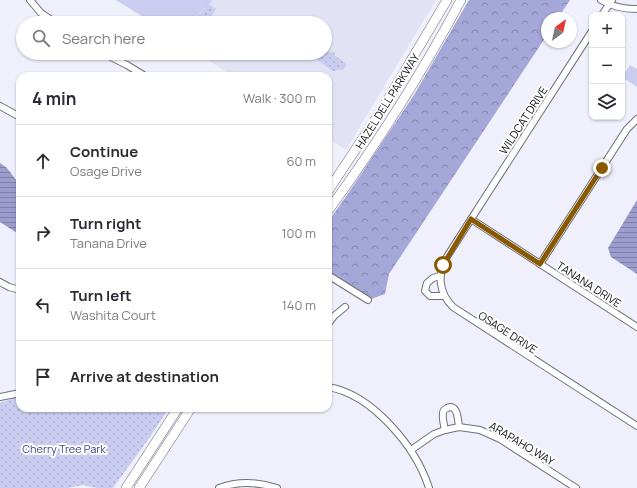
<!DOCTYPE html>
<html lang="en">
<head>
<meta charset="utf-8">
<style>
  body { margin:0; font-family:Manrope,sans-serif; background:#f7f7f7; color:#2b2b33 }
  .controls { position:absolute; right:12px; top:12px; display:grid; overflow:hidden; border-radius:8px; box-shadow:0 1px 3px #0004 }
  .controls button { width:36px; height:36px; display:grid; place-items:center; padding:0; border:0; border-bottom:1px solid #e1e1e2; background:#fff; color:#2b2b33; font:20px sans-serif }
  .compass { position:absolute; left:541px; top:12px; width:36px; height:36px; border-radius:50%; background:#fff; box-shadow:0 1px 3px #0004; rotate:33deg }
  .stop { position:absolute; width:12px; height:12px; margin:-9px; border:3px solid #895900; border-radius:50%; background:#fff }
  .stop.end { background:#895900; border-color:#fff; box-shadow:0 1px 4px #0008 }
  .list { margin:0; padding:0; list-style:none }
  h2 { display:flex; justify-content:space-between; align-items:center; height:52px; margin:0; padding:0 16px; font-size:17px }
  h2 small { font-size:13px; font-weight:400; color:#7c7c81 }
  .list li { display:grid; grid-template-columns:26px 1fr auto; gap:12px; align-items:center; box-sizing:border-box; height:72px; padding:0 16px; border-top:1px solid #e1e1e2 }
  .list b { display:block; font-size:15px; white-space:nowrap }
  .list p { margin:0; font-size:13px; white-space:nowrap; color:#7c7c81 }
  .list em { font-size:13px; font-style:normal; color:#7c7c81 }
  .icon { flex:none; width:22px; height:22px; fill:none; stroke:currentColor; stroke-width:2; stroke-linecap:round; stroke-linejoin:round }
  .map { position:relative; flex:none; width:637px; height:488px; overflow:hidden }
  .search { position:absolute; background:#fff; box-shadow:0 1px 3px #0004; left:16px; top:16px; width:316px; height:44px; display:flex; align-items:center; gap:10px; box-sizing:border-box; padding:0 14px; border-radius:22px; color:#7c7c81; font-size:15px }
  .panel { position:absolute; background:#fff; box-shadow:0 1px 3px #0004; left:16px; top:72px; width:316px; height:340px; border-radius:12px }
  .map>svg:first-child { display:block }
  .built { fill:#e1e2f4 }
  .green { fill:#cbcdf0 }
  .forest { fill:url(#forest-crowns) }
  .park { fill:url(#park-dots) }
  .water { fill:url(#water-rules) }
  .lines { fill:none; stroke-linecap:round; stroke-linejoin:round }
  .minor-casing { stroke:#6f7079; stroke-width:8 }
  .secondary-casing { stroke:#6f7079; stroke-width:10 }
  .minor { stroke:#fff; stroke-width:6 }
  .secondary { stroke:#fff; stroke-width:9 }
  .route { stroke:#895900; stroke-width:5 }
  .labels { text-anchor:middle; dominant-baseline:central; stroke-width:4; stroke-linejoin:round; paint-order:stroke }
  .street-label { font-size:11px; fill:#121216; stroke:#fefefe }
  .park-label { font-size:11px; fill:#464481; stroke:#fefefe }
</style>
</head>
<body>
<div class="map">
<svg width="637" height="488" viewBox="0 0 637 488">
  <defs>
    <pattern id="forest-crowns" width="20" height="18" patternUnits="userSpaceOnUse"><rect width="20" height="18" fill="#a5a7d8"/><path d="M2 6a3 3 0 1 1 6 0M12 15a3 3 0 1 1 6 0" fill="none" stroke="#8587ae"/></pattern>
    <pattern id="park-dots" width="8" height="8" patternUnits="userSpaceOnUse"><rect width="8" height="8" fill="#cbcdf0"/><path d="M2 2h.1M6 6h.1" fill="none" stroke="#adafcd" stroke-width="1.8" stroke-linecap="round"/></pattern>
    <pattern id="water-rules" width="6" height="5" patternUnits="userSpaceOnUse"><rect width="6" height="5" fill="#9c9dce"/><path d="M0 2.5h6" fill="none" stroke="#7e7fa6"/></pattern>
  </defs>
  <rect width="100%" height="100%" fill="#eff0fb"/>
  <polygon class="built" points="116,0 436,0 346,150 328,138 328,76 233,76 197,53 325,53 325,23 151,23"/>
  <g class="green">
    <polygon points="116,0 213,0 201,12 185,23 154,23"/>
    <polygon points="630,65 637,69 637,87 622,77"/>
  </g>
  <polygon class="forest" points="469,0 570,0 558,18 547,18 547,35 389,274 385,294 368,300 328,275 328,222 345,198 414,95"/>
  <g class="park">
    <polygon points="208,4 216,9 212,15 223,23 191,23 193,18 202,12"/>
    <polygon points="325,49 331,53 332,51 335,53 334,55 345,63 346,65 344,69 333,71 311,56 310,53 325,53"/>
    <polygon points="20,396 20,408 169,408 150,437 113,488 97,488 83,485 68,488 0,488 0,403"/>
  </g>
  <g class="water">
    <polygon points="0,163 7,168 20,185 20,235 0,222"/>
    <polygon points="637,200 637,274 611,257 608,248"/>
  </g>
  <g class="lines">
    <defs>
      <g id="minor">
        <polyline points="30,0 41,13 56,23"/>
        <path d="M 601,0 C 612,7 623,9 637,9"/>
        <polyline points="602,15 612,0"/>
        <path d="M 592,31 L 448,255 C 437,273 438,292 453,307 L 637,426"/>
        <polyline points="103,53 127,65 145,76"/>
        <polyline points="0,106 20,117"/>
        <polyline points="471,219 637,327"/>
        <polyline points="540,264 627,129 637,119"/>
        <polyline points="328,275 368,300"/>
        <polyline points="440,276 433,278 427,283 425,291 430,296 444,296"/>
        <polyline points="0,282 9,287 20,290"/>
        <polyline points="328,324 334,316 345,307"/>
        <path d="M 328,387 C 372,394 416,447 429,488"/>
        <polyline points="0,397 20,393"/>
        <path d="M 445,430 C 444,425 442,418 443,413 C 443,411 445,409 447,408 C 458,403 458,421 459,427"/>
        <polyline points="411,450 434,434 445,430 459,427 480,430 500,439 576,488"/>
        <path d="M 219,488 C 238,481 258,482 277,488"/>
      </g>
      <g id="secondary">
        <polyline points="328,191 381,111 447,0"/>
        <path d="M 328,211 C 377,144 422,73 461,0"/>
        <polyline points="126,488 178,408"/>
        <polyline points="139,488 191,408"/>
      </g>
    </defs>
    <use href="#minor" class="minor-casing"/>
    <use href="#secondary" class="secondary-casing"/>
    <use href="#minor" class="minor"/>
    <use href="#secondary" class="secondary"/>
  </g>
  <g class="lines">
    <polyline class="route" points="443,265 471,219 540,264 602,168"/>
  </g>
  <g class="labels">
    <g class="street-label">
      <text transform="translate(387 101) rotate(-58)">HAZEL DELL PARKWAY</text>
      <text transform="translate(523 120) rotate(-57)">WILDCAT DRIVE</text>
      <text transform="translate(589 284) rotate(33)">TANANA DRIVE</text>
      <text transform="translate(508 332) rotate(33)">OSAGE DRIVE</text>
      <text transform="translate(522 443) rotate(31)">ARAPAHO WAY</text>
    </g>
    <g class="park-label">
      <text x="64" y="448">Cherry Tree Park</text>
    </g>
  </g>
</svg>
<div class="controls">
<button>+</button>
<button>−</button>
<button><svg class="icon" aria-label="layers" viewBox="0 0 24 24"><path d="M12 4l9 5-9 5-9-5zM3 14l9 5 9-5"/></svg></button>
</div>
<svg class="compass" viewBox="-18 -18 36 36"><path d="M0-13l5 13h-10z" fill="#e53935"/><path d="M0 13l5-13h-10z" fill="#7c7c81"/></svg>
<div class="stop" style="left:443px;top:265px"></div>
<div class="stop end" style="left:602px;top:168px"></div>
<div class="search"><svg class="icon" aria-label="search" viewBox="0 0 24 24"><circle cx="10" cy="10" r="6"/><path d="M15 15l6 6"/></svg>Search here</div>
<section class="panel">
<h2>4 min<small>Walk · 300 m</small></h2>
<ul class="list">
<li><svg class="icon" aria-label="ahead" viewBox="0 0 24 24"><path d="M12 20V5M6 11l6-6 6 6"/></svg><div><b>Continue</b><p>Osage Drive</p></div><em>60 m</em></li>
<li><svg class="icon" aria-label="right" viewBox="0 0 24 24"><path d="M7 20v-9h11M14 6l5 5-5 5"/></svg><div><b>Turn right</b><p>Tanana Drive</p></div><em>100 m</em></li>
<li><svg class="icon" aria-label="left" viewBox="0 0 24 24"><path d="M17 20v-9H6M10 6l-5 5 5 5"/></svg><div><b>Turn left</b><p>Washita Court</p></div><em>140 m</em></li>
<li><svg class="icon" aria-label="arrive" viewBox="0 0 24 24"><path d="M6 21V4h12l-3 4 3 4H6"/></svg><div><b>Arrive at destination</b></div></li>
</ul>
</section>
</div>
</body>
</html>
